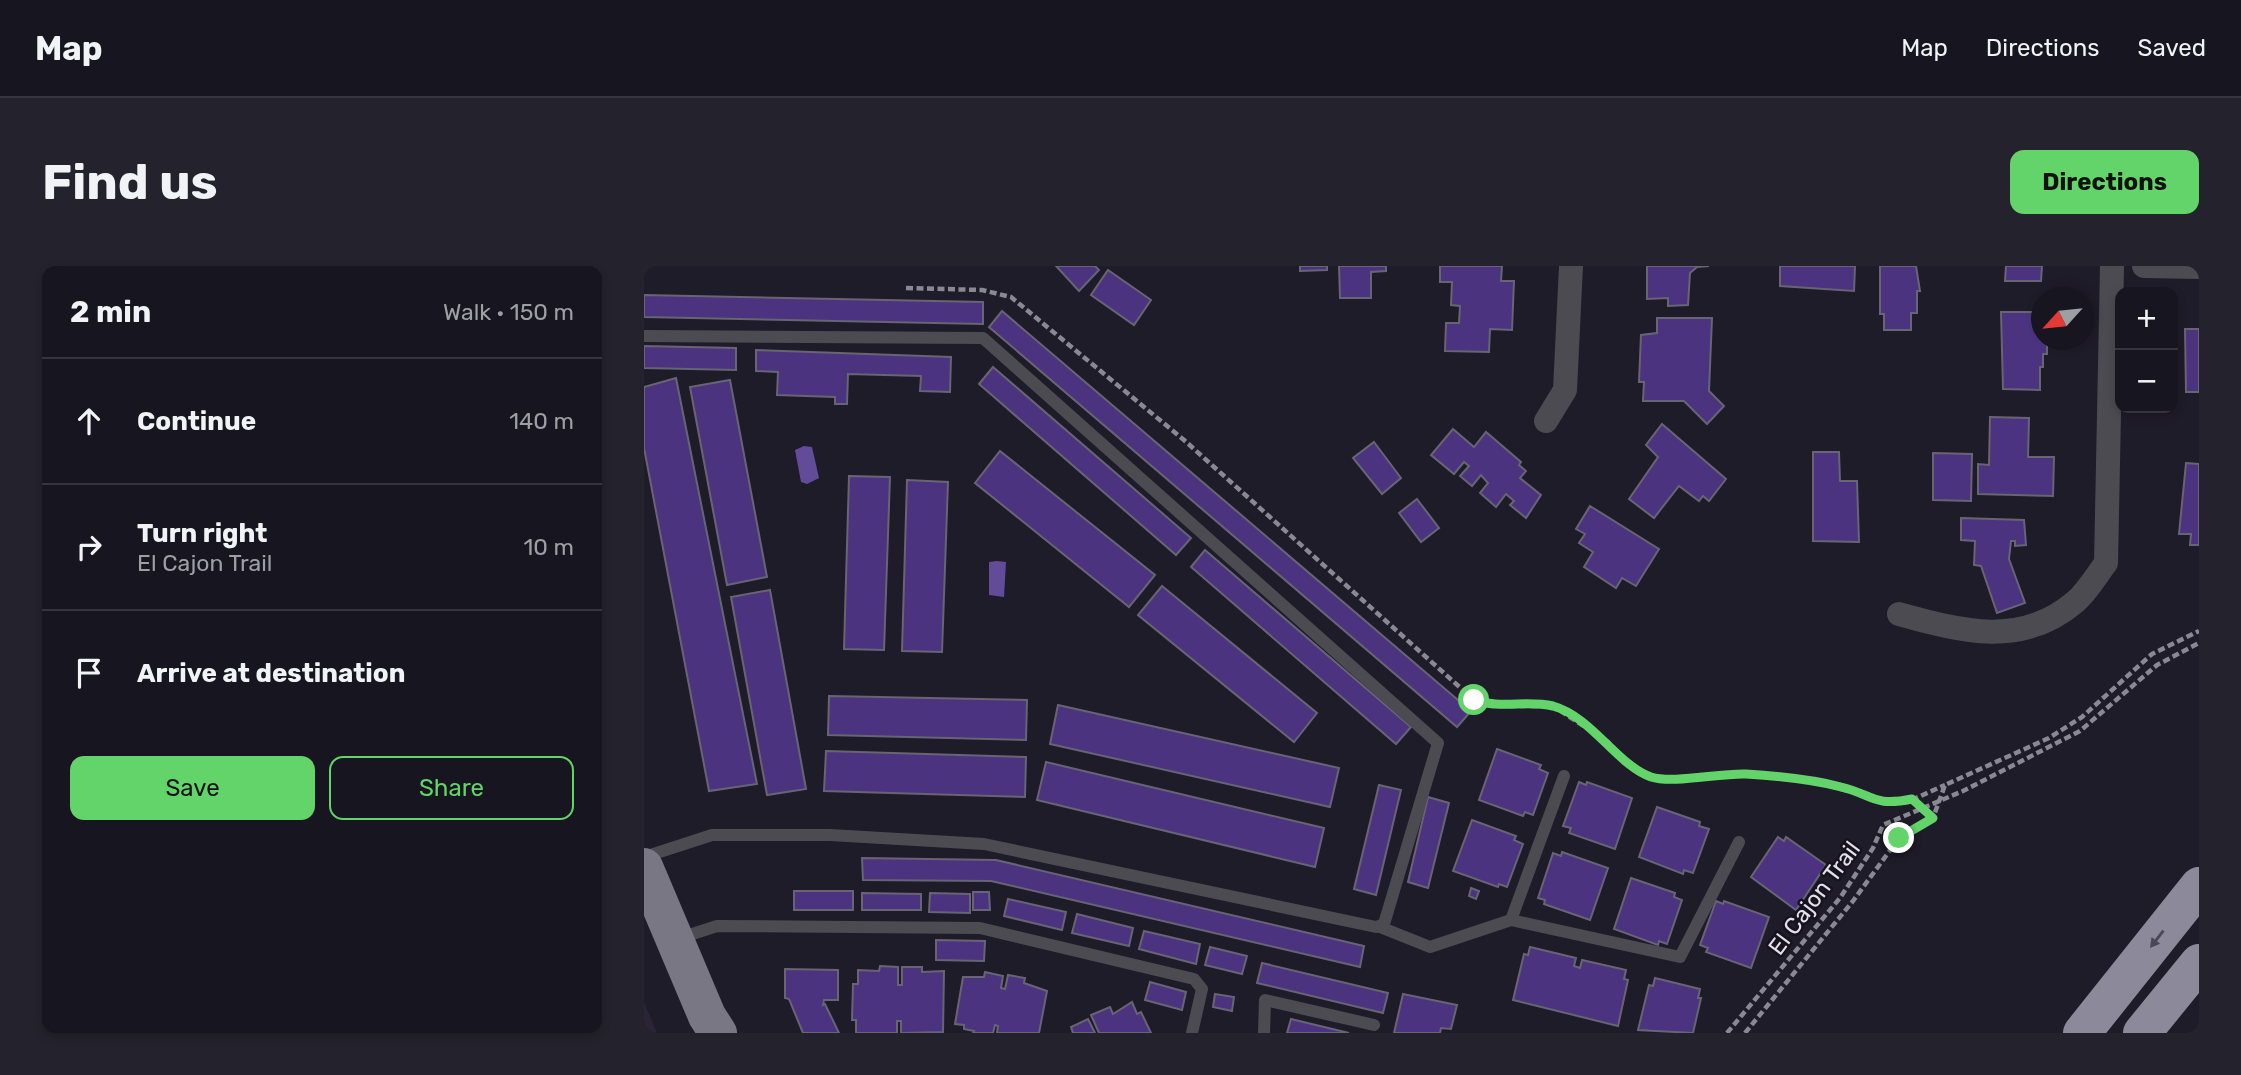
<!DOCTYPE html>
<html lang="en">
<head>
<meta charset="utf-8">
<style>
  body { margin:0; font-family:Rubik,sans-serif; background:#24222c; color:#f1f3f6 }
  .controls { position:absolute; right:21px; top:21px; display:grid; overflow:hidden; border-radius:14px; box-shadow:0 4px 10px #0003 }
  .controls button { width:63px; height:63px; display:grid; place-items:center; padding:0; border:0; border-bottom:2px solid #36343d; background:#17151f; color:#f1f3f6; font:35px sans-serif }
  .compass { position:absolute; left:1387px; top:21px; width:63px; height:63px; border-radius:50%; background:#17151f; box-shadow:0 4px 10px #0003; rotate:243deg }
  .stop { position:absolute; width:21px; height:21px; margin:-16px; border:5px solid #62d469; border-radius:50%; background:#fff }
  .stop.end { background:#62d469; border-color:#fff; box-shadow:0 2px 7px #0008 }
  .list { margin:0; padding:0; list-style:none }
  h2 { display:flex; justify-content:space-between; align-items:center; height:91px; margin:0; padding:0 28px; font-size:30px }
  h2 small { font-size:23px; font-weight:400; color:#9e9fa4 }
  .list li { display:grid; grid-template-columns:46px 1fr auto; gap:21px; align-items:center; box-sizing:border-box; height:126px; padding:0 28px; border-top:2px solid #36343d }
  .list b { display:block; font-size:26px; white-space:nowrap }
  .list p { margin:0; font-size:23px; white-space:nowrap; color:#9e9fa4 }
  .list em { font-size:23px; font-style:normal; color:#9e9fa4 }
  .actions { display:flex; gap:14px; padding:21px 28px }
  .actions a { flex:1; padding:16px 0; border:2px solid #62d469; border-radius:14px; text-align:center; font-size:24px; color:#62d469 }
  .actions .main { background:#62d469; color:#111 }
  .icon { flex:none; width:38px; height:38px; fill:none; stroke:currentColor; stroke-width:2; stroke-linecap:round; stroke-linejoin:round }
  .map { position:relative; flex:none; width:1555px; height:767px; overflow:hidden; border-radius:14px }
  header { display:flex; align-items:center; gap:42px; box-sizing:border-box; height:98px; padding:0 35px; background:#17151f; border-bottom:2px solid #36343d }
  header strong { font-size:33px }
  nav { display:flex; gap:38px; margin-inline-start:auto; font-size:24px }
  .intro { display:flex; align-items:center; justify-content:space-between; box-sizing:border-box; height:168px; padding:0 42px }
  h1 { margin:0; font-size:49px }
  .button { padding:18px 32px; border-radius:14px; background:#62d469; color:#111; font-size:24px; font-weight:700 }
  main { display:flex; gap:42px; padding:0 42px }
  aside { flex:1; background:#17151f; border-radius:14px; box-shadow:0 4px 10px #0003 }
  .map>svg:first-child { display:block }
  .built { fill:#292437 }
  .water { fill:#624b99 }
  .building { fill:#4b337f; stroke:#676474; stroke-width:2 }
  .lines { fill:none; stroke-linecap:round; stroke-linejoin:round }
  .path { stroke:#8a8893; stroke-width:4.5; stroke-dasharray:7 3.5; stroke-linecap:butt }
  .lane { stroke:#4c4b52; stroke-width:12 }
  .street { stroke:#4c4b52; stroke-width:24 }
  .primary { stroke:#7a7785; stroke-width:38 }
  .highway { stroke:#8c899a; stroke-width:38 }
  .oneway { fill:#4b4856 }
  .route { stroke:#62d469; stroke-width:9 }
  .labels { text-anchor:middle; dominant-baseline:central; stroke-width:5; stroke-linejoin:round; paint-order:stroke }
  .street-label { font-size:23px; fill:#e3e1eb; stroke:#16131f }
</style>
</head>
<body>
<header>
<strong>Map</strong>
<nav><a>Map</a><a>Directions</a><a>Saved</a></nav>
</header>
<div class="intro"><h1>Find us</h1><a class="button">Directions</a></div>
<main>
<aside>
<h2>2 min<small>Walk · 150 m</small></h2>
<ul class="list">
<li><svg class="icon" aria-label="ahead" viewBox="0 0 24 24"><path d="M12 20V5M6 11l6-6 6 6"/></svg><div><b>Continue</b></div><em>140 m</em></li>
<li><svg class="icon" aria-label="right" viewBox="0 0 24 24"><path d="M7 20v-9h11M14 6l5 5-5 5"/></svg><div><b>Turn right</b><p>El Cajon Trail</p></div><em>10 m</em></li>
<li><svg class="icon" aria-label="arrive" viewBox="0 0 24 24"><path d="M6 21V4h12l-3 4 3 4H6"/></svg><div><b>Arrive at destination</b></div></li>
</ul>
<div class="actions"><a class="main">Save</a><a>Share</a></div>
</aside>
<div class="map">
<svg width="1555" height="767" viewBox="0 0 1555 767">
  <rect width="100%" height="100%" fill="#1f1c29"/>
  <polygon class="built" points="0,736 13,767 0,767"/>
  <g class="water">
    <polygon points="160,180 168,181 175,212 163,218 157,216 151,184"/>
    <polygon points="353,295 362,296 360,331 345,329 345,296"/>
  </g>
  <g class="building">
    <polygon points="412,0 451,0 455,4 435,25"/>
    <polygon points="656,0 683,0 683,4 656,5"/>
    <polygon points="695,0 742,0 742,5 727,6 727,32 696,32"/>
    <polygon points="796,0 858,0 857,15 870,15 868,64 846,63 845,86 801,85 802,57 815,57 816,40 807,39 808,16 796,16"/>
    <polygon points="1003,0 1065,0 1053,1 1046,7 1044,39 1024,40 1024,32 1003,33"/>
    <polygon points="1136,0 1211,0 1210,25 1136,20"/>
    <polygon points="1236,0 1272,0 1276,25 1273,25 1273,47 1267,47 1267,64 1240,64 1240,48 1236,48"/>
    <polygon points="1362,0 1398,0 1397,15 1361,15"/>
    <polygon points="464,4 507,34 490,59 447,29"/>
    <polygon points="0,29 339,36 339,58 0,51"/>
    <polygon points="358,45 827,445 813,461 345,61"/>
    <polygon points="1357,46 1398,46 1398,74 1403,74 1403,88 1399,88 1399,101 1396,101 1396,124 1359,123"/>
    <polygon points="1013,52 1068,52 1065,125 1080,140 1063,158 1040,135 999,135 1000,116 995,116 997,69 1013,67"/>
    <polygon points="1541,63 1555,63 1555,126 1542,126"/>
    <polygon points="0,80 92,82 92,104 0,102"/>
    <polygon points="112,84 307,91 306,126 276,125 277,110 204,108 203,138 191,138 191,131 133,129 134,106 112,105"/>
    <polygon points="349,101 547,272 532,289 335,118"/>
    <polygon points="32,112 113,518 65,525 0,182 0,121"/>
    <polygon points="86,114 123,311 83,319 46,121"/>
    <polygon points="1346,151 1385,152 1384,191 1410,191 1409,230 1334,228 1334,198 1345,199"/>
    <polygon points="1018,158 1082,213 1065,235 1059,230 1055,235 1035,220 1010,252 985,233 1014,191 1002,179"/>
    <polygon points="809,163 830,181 842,166 877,196 875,199 882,205 876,212 897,229 882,252 866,239 870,235 862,228 852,241 836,227 844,217 837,209 828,220 816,210 825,200 820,196 810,208 787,189"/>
    <polygon points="730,176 757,212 738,228 709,192"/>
    <polygon points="356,185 511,309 485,341 331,217"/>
    <polygon points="1169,186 1195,186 1196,215 1213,215 1215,276 1169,275"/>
    <polygon points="1289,187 1328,188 1327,235 1289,234"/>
    <polygon points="1542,197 1555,198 1555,279 1546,279 1547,268 1535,268"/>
    <polygon points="205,210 246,211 240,384 200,383"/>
    <polygon points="263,214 304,216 298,386 258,385"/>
    <polygon points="773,233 795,262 777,276 755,247"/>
    <polygon points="946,240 1015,283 992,320 978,312 972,322 940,301 949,286 935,277 941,268 932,263"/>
    <polygon points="1317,252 1380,254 1382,279 1371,280 1371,275 1367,275 1365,293 1381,337 1353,347 1337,300 1330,299 1331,275 1317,274"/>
    <polygon points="561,284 767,461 752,478 547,301"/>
    <polygon points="518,320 673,447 650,476 494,349"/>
    <polygon points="126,324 162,523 123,529 87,331"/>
    <polygon points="185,430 383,434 382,474 184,469"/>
    <polygon points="414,439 695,502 686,541 406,478"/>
    <polygon points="853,483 897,499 895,503 904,507 889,549 881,546 879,550 835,534"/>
    <polygon points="182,485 382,491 381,531 180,525"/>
    <polygon points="402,496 680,562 671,601 393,534"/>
    <polygon points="935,516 942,519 943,516 988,532 971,583 925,567 927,562 919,560"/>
    <polygon points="735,519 757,524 732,629 710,623"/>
    <polygon points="784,531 805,537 784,622 764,616"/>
    <polygon points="1013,541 1056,556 1055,560 1065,563 1049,607 1040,604 1039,608 995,591"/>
    <polygon points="828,554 872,570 870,574 879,578 863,621 855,618 854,621 809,605"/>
    <polygon points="1134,571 1140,575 1142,571 1182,599 1152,644 1107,611"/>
    <polygon points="918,586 964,602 946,654 900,638 901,634 894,632 909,587 917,590"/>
    <polygon points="218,592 352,594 720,680 716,701 347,615 219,614"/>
    <polygon points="987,612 1031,627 1030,631 1038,634 1023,678 1015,675 1014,679 970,663"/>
    <polygon points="827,622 835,625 832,633 825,630"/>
    <rect x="150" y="625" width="59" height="19"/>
    <polygon points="329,626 345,626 346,644 329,644"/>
    <polygon points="218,627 277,628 277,644 218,644"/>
    <polygon points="286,627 326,628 326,647 285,646"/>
    <polygon points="364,633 422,646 418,664 360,650"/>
    <polygon points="1072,635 1079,638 1080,635 1125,651 1107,702 1062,686 1064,682 1056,679"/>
    <polygon points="433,648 489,662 485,680 428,667"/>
    <polygon points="500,665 556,678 552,698 495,683"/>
    <polygon points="292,674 341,675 340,695 292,694"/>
    <polygon points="566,681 603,690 598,708 561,699"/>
    <polygon points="886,681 932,692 930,700 936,702 938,694 982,704 980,713 984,714 974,760 869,734 880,688 884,689"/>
    <polygon points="618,697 744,727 739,747 613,717"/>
    <polygon points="236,700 254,701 254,719 258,719 258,701 278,701 278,706 300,705 299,766 257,767 257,755 253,755 253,767 212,767 212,754 208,754 209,718 214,718 214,704 235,705"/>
    <polygon points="141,703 194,704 194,734 180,734 179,739 181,738 195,767 159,767 145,733 141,732"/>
    <polygon points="341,706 359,710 357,722 361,723 364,709 381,712 380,717 403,725 395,767 353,767 354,760 351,759 349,767 329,767 330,765 320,763 320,759 311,758 319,711 340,711"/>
    <polygon points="1011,712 1056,723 1054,732 1057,732 1049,767 994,764 1005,719 1009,720"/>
    <polygon points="506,716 542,726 538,744 501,734"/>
    <polygon points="571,728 590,731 588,745 569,741"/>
    <polygon points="759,728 813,739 807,763 797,762 796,767 750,767"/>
    <polygon points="488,736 493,748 497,746 507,767 455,767 447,749 466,741 469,748"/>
    <polygon points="444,753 451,767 429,767 427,761"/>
    <polygon points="647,753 705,767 643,767"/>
  </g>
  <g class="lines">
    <g class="path">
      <polyline points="262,22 338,24 367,31 540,174 830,434 847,440 909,440 964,476 986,499 1006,510 1025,515 1057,509 1102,508 1165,514 1247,537 1272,532 1301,519"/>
      <polyline points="1268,533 1289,551"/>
      <polyline points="1083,767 1196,632 1229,582 1239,559 1319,525 1436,465 1513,399 1555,377"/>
      <polyline points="1101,767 1209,635 1255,572 1289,552 1301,519 1405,472 1438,451 1508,388 1555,365"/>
    </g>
    <g class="lane">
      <polyline points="0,70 339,72 794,477 740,658 732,661 340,578 186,569 68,569 0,591"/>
      <polyline points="920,510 867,654 1036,691 1095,576"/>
      <polyline points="736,661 786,681 867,654"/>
      <polyline points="36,672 73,660 336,662 550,713 558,723 548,767"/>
      <polyline points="620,767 621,734 730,759"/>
    </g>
    <g class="street">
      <polyline points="1500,0 1555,1"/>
      <polyline points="902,155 921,124 927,0"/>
      <path d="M 1255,348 C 1317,365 1377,382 1431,336 C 1443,326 1452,310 1462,297 L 1468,0"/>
    </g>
    <polyline class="primary" points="0,601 63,750 74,767"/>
    <g class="highway">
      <polyline points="1438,767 1555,620"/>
      <polyline points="1498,767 1555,697"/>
    </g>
  </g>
  <defs><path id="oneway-solid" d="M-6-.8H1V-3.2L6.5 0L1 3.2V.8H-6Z" transform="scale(1.75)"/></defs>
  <use class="oneway" href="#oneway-solid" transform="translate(1513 673) rotate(128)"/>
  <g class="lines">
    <path class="route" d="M 830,434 C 856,443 883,434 909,440 C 948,451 973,499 1007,511 C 1029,518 1075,507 1102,508 C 1133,510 1167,513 1197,521 C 1230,529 1229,541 1268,533 L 1289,552 L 1255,572"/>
  </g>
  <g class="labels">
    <g class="street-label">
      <text transform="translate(1170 632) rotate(-53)">El Cajon Trail</text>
    </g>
  </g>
</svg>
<div class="controls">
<button>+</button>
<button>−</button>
</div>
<svg class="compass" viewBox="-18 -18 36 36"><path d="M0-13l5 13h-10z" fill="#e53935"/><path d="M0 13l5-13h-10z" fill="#9e9fa4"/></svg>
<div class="stop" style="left:830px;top:434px"></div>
<div class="stop end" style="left:1255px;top:572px"></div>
</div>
</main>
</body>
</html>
